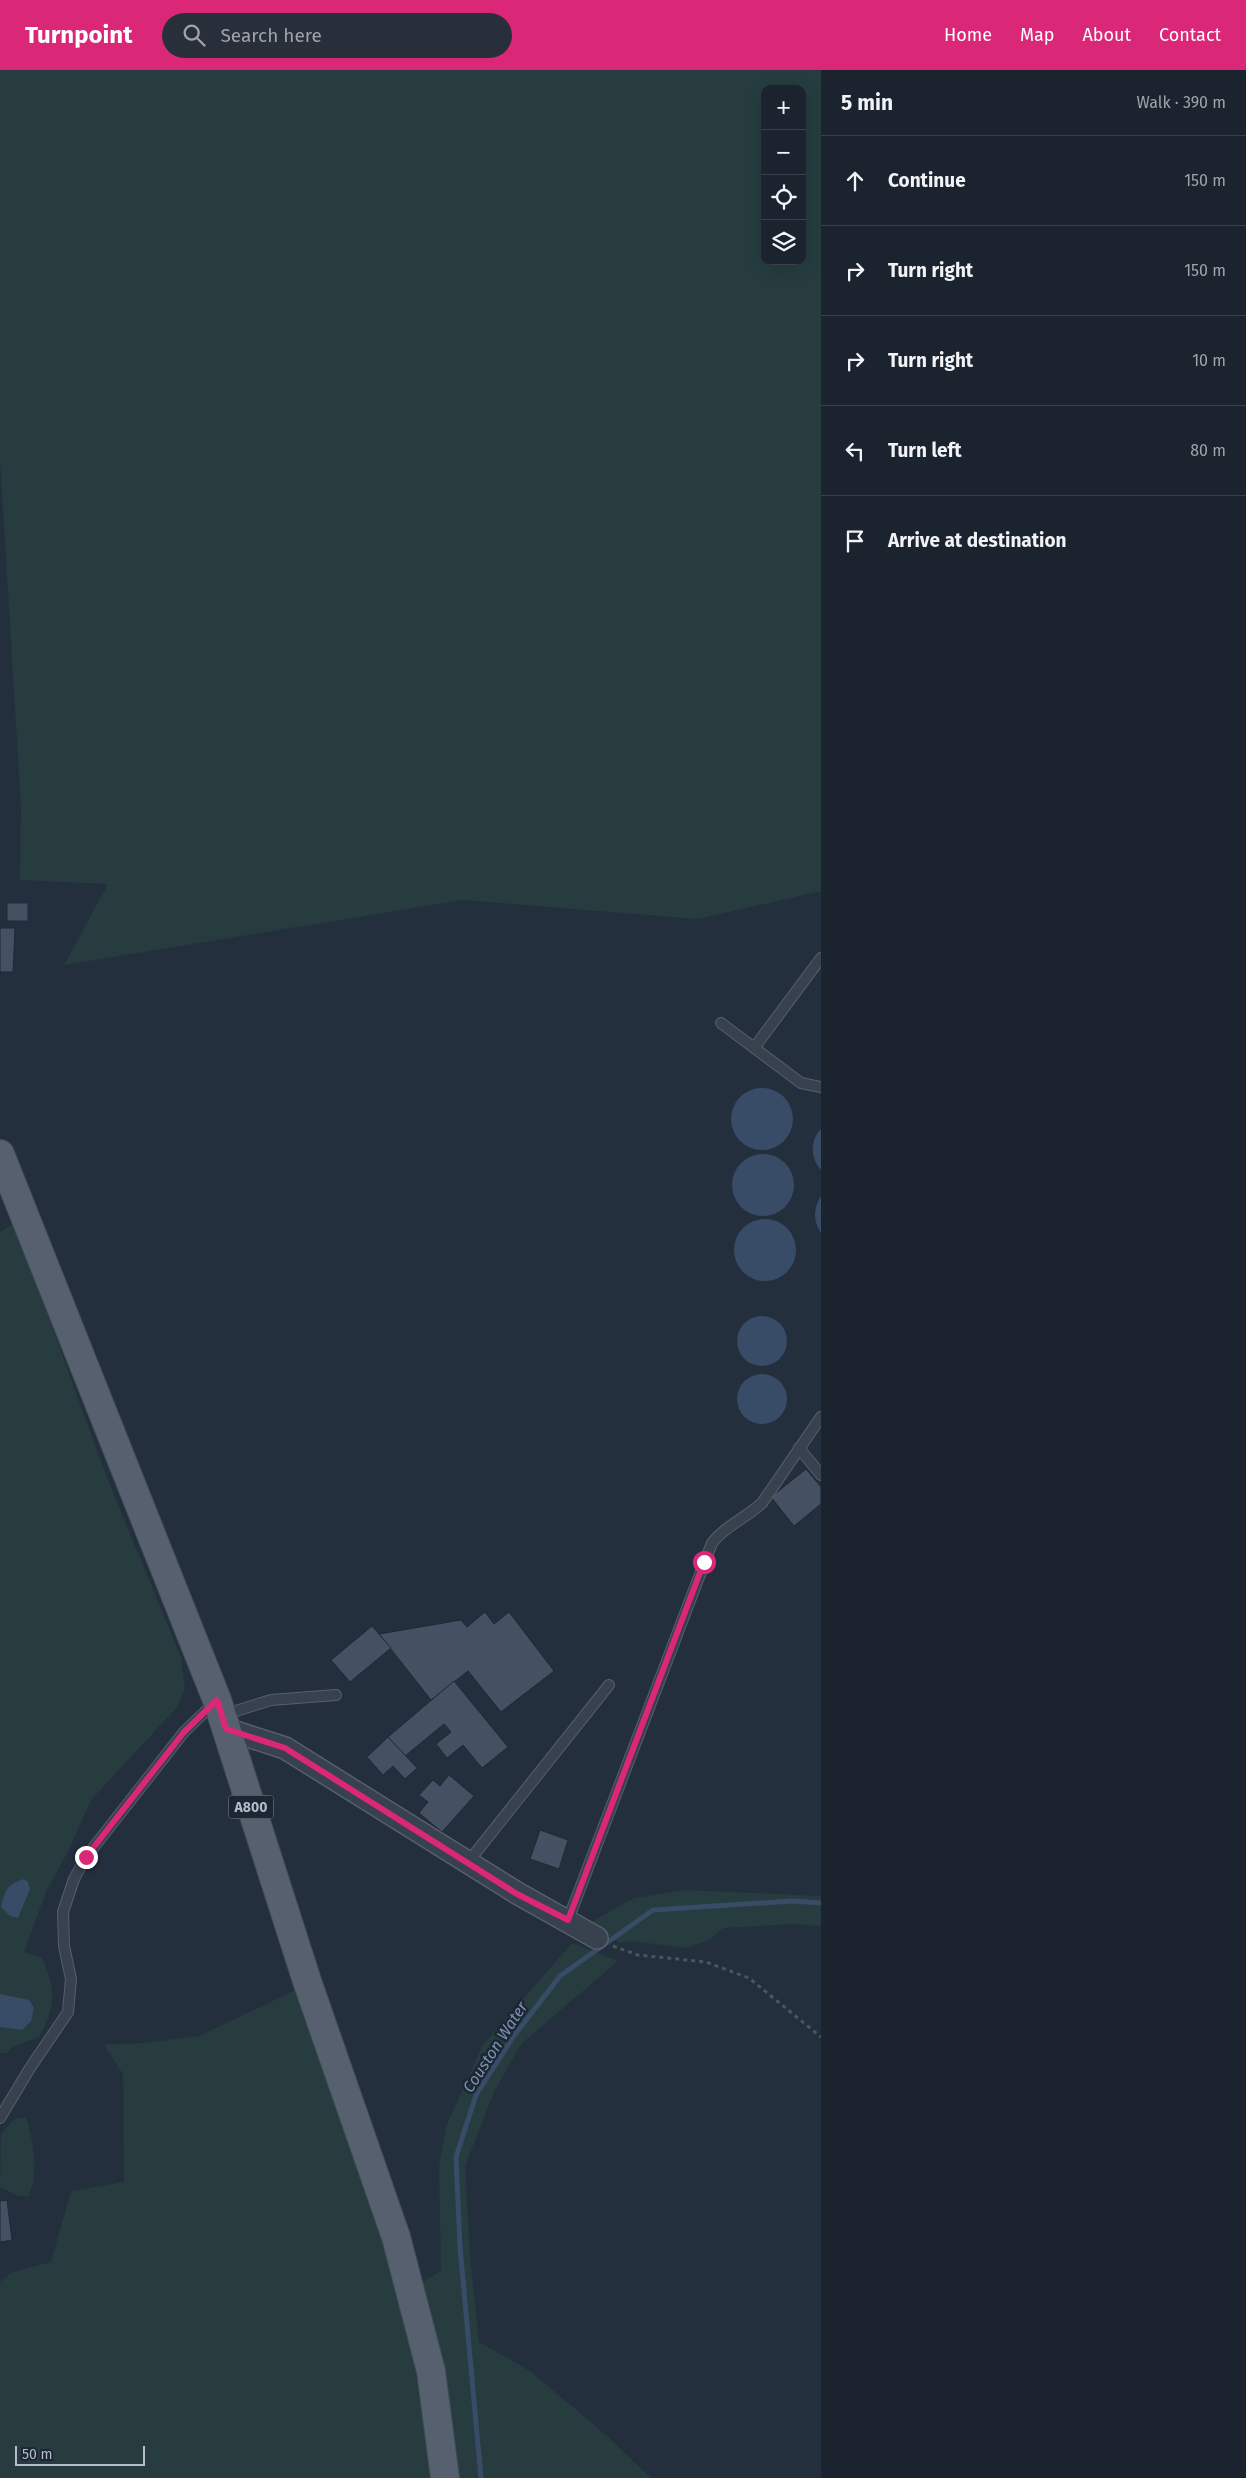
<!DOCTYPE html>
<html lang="en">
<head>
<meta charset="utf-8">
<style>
  body { margin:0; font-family:"Fira Sans",sans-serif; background:#282f3a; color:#f1f3f6 }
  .controls { position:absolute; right:15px; top:15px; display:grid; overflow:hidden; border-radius:10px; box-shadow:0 5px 20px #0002 }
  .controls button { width:45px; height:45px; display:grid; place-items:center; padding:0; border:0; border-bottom:1px solid #39404a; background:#1b232e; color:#f1f3f6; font:25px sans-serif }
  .scale { position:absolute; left:15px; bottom:12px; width:130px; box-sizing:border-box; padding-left:5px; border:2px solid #b4bcc9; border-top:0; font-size:14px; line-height:18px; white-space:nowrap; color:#b4bcc9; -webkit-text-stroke:4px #1d2633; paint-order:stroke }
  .stop { position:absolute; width:15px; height:15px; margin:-11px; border:4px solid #db2777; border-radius:50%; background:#fff }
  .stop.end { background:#db2777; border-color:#fff; box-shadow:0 1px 5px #0008 }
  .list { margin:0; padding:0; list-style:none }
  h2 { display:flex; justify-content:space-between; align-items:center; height:65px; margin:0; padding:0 20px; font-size:21px }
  h2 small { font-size:16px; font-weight:400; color:#a0a4aa }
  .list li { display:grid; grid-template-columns:32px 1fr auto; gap:15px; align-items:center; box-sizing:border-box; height:90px; padding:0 20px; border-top:1px solid #39404a }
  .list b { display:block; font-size:19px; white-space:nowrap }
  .list em { font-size:16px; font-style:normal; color:#a0a4aa }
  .icon { flex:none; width:28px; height:28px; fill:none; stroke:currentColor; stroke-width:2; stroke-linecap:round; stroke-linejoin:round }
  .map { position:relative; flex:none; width:821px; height:2408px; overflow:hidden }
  header { display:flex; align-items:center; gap:30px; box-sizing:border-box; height:70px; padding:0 25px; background:#db2777; color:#fff }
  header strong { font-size:24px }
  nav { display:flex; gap:28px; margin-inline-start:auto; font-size:18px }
  .search { width:350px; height:45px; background:#282f3a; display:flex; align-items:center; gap:12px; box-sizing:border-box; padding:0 18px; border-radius:28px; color:#a0a4aa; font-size:19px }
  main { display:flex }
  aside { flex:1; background:#1b232e }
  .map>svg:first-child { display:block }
  .green { fill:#263c3f; fill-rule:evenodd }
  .water { fill:#394c67 }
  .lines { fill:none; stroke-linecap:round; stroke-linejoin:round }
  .stream { stroke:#394c67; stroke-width:5 }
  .building { fill:#455162; stroke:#1f2835 }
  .lane-casing { stroke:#565f6c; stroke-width:12 }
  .street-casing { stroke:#565f6c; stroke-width:24 }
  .primary-casing { stroke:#414a57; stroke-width:30 }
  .path { stroke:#44595c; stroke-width:3; stroke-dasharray:4 4; stroke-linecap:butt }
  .lane { stroke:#38414e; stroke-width:10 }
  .street { stroke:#38414e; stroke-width:21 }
  .primary { stroke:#56606e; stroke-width:28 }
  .route { stroke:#db2777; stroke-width:6 }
  .labels { text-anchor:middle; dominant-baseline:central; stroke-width:5; stroke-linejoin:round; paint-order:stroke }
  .shield { fill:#1d2633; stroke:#878f9c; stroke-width:1 }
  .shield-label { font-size:14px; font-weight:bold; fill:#b4bcc9 }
  .water-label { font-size:16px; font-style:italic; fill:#7c92b1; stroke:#1d2633 }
</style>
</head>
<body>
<header>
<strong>Turnpoint</strong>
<div class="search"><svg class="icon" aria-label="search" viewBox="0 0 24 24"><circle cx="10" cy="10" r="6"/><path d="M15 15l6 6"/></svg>Search here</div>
<nav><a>Home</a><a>Map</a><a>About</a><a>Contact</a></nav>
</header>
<main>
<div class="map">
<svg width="821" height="2408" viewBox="0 0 821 2408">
  <rect width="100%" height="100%" fill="#242f3e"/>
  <g class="green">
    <path d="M 0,0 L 821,0 L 821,821 L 698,849 L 462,830 L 64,895 L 108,814 L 20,810 L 21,737 L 0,390 ZM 765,19 L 802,19 L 802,191 L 765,191 Z"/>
    <path d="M 14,1153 L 109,1413 L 181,1587 L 185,1619 L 178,1636 L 91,1730 L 69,1779 L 46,1822 L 24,1882 L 42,1888 C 56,1919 56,1937 39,1967 L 12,1977 L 7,1983 L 0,1983 L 0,1162 Z"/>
    <polygon points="685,1820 821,1826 821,1856 793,1854 723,1858 709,1870 687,1878 630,1871 620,1873 590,1853 634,1828"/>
    <polygon points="572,1873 618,1891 521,1974 494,2022 465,2096 470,2186 479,2272 530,2301 606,2365 651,2408 454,2408 421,2213 441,2201 439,2096 447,2054 483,1975"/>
    <polygon points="298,1919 383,2166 423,2315 435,2408 0,2408 0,2212 13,2202 51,2192 71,2121 124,2112 123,2004 104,1975 99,1975 143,1973 199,1966"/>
    <path d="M 26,2047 C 33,2072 40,2102 28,2126 L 19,2126 L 0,2117 L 1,2064 L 14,2049 Z"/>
  </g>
  <g class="water">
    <circle cx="762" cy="1049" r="31"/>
    <path d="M 821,1059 L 821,1100 C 810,1088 810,1070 821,1059 Z"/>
    <circle cx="763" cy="1115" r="31"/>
    <path d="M 821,1126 L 821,1163 C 813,1151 813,1139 821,1126 Z"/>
    <circle cx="765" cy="1180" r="31"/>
    <circle cx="762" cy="1271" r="25"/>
    <circle cx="762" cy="1329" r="25"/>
    <path d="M 24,1809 L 28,1812 L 30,1819 L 18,1848 L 10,1846 L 1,1837 C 5,1821 7,1814 24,1809 Z"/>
    <polygon points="0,1924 29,1930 34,1938 31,1951 22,1960 0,1957"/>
  </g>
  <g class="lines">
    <polyline class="stream" points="481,2408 460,2177 456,2087 476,2025 513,1967 560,1906 653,1840 793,1831 821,1833"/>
  </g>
  <g class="building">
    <rect x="7" y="833" width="21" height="18"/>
    <polygon points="0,858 15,858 13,902 0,902"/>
    <polygon points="806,1399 821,1417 821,1434 794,1456 771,1427"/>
    <polygon points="485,1542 494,1554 509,1542 554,1601 501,1642 468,1601 431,1630 379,1564 461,1550 467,1557"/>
    <polygon points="372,1556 391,1578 350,1612 331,1590"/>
    <polygon points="454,1611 508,1677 482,1698 463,1675 447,1688 436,1674 451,1662 444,1654 405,1686 388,1667"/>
    <polygon points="388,1667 417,1698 405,1709 393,1696 383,1705 367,1687"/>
    <polygon points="449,1705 474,1726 442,1762 419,1743 428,1732 419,1725 433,1710 440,1716"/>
    <polygon points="540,1760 568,1770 559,1799 530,1789"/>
    <polygon points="7,2130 12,2170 0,2172 0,2131"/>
  </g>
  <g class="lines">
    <defs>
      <g id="lane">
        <polyline points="721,953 801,1013 821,1017"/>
        <polyline points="754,978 821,888"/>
        <polyline points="799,1378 821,1405"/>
        <polyline points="223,1645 271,1630 336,1625"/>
        <polyline points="469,1791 609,1615"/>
        <path d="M 568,1850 L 712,1473 C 725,1456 746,1448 762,1433 L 821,1347"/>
        <polyline points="0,2048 30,1998 68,1942 71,1909 64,1876 63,1842 74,1809 86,1787 184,1662 214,1633"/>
      </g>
      <polyline id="street" points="226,1659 285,1678 517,1823 597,1868"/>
      <polyline id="primary" points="0,1084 217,1630 307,1911 396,2167 431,2301 445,2408"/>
    </defs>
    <use href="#lane" class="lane-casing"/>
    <use href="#street" class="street-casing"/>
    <use href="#primary" class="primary-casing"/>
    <polyline class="path" points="613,1876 638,1885 706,1892 749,1908 821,1967"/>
    <use href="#lane" class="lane"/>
    <use href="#street" class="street"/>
    <use href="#primary" class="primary"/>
  </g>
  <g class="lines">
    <polyline class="route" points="86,1787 184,1662 217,1630 226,1659 285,1678 517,1824 568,1850 704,1492"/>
  </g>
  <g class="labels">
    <rect class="shield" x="228.5" y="1725.5" width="45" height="23" rx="4"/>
    <g class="shield-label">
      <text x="251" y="1737">A800</text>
    </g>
    <g class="water-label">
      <text transform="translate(495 1977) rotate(-57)">Couston Water</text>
    </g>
  </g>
</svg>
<div class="controls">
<button>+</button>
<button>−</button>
<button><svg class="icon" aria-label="locate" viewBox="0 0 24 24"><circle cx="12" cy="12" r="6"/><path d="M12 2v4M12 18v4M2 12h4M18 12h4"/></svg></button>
<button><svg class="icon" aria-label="layers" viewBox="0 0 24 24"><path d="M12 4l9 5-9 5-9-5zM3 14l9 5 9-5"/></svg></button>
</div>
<div class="scale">50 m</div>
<div class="stop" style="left:704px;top:1492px"></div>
<div class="stop end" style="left:86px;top:1787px"></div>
</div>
<aside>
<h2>5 min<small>Walk · 390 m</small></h2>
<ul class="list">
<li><svg class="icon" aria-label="ahead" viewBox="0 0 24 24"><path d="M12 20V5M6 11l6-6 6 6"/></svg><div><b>Continue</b></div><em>150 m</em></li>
<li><svg class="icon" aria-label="right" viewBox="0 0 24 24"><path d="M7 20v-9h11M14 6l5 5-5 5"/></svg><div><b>Turn right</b></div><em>150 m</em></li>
<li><svg class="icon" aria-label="right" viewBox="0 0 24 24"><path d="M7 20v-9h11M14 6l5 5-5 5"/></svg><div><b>Turn right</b></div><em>10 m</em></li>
<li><svg class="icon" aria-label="left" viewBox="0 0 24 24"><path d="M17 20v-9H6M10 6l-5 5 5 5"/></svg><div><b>Turn left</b></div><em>80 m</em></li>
<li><svg class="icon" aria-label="arrive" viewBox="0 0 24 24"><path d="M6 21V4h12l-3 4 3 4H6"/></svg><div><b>Arrive at destination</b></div></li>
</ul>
</aside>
</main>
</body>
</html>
